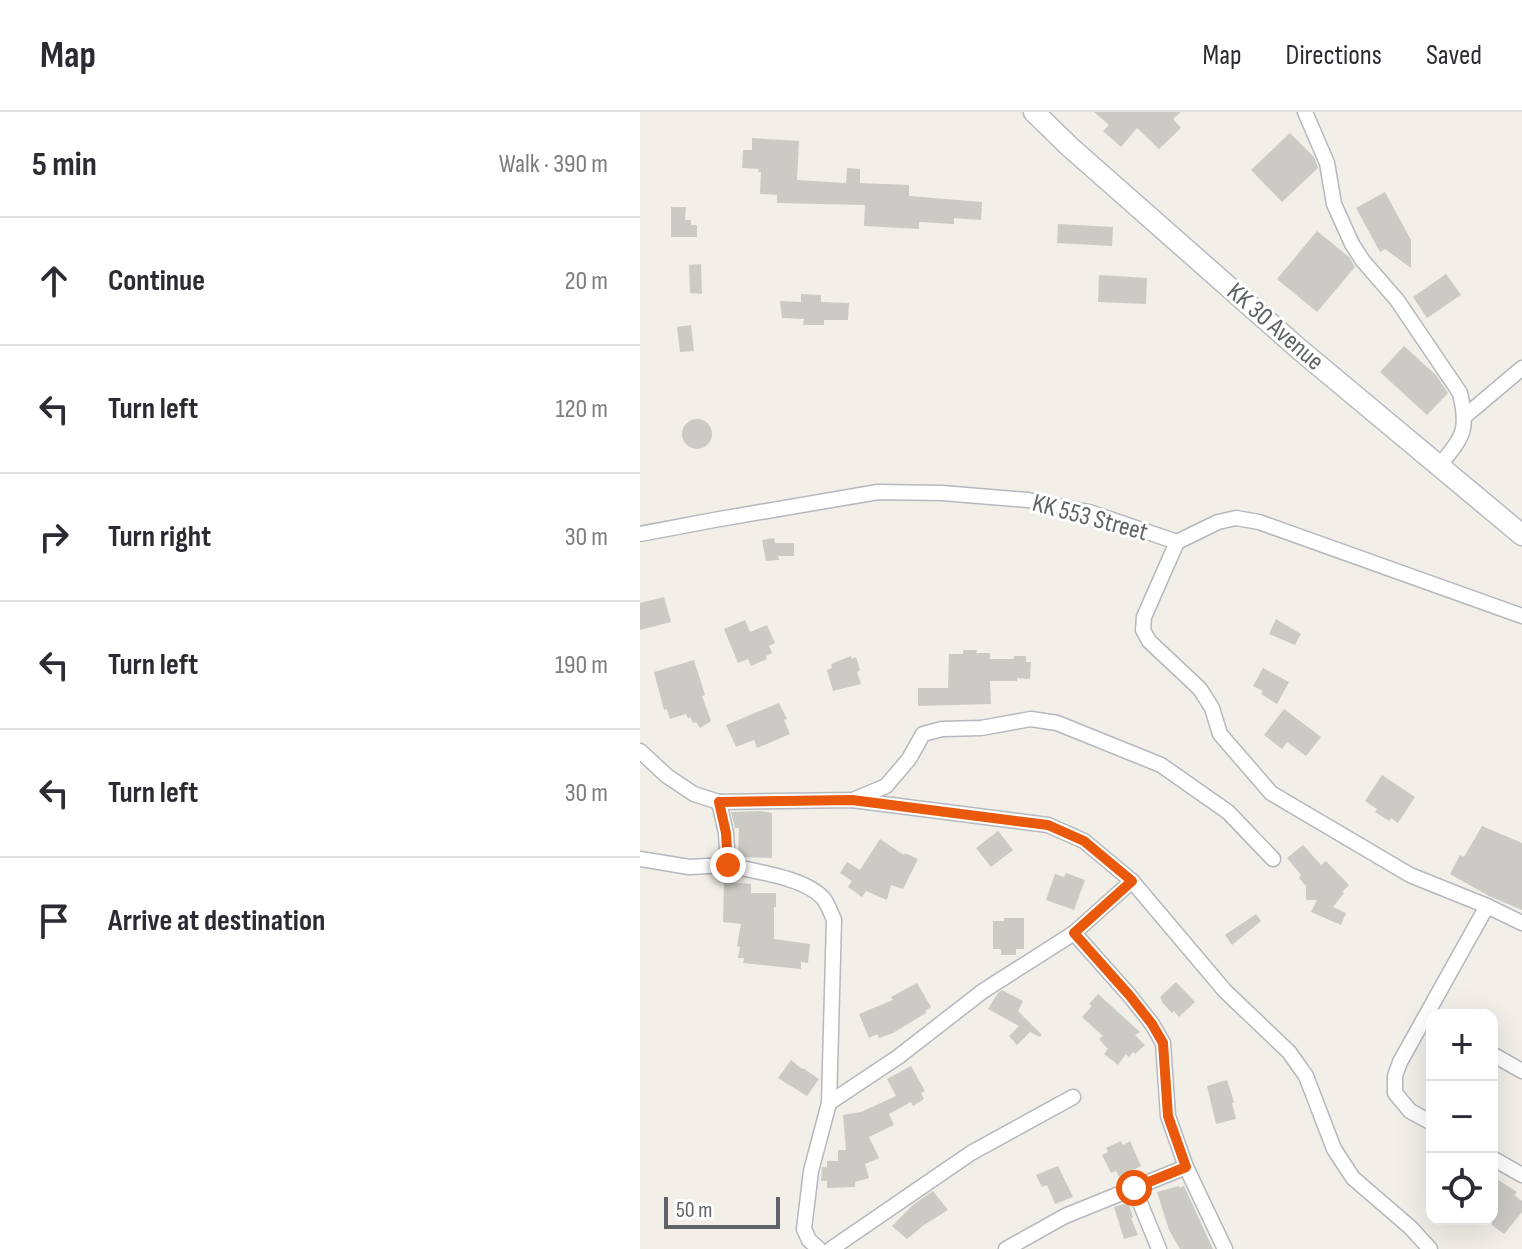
<!DOCTYPE html>
<html lang="en">
<head>
<meta charset="utf-8">
<style>
  body { margin:0; font-family:"Sofia Sans Condensed",sans-serif; background:#f7f7f7; color:#2b2b33 }
  .controls { position:absolute; right:24px; bottom:24px; display:grid; overflow:hidden; border-radius:16px; box-shadow:0 8px 32px #0002 }
  .controls button { width:72px; height:72px; display:grid; place-items:center; padding:0; border:0; border-bottom:2px solid #e1e1e2; background:#fff; color:#2b2b33; font:40px sans-serif }
  .scale { position:absolute; left:24px; bottom:20px; width:116px; box-sizing:border-box; padding-left:8px; border:4px solid #5f6368; border-top:0; font-size:22px; line-height:28px; white-space:nowrap; color:#5f6368; -webkit-text-stroke:6px #fff; paint-order:stroke }
  .stop { position:absolute; width:24px; height:24px; margin:-18px; border:6px solid #ea580c; border-radius:50%; background:#fff }
  .stop.end { background:#ea580c; border-color:#fff; box-shadow:0 2px 8px #0008 }
  .list { margin:0; padding:0; list-style:none }
  h2 { display:flex; justify-content:space-between; align-items:center; height:104px; margin:0; padding:0 32px; font-size:34px }
  h2 small { font-size:26px; font-weight:400; color:#7c7c81 }
  .list li { display:grid; grid-template-columns:52px 1fr auto; gap:24px; align-items:center; box-sizing:border-box; height:128px; padding:0 32px; border-top:2px solid #e1e1e2 }
  .list b { display:block; font-size:30px; white-space:nowrap }
  .list em { font-size:26px; font-style:normal; color:#7c7c81 }
  .icon { flex:none; width:44px; height:44px; fill:none; stroke:currentColor; stroke-width:2; stroke-linecap:round; stroke-linejoin:round }
  .map { position:relative; flex:none; width:882px; height:1137px; overflow:hidden }
  header { display:flex; align-items:center; gap:48px; box-sizing:border-box; height:112px; padding:0 40px; background:#fff; border-bottom:2px solid #e1e1e2 }
  header strong { font-size:38px }
  nav { display:flex; gap:44px; margin-inline-start:auto; font-size:28px }
  main { display:flex }
  aside { flex:1; background:#fff }
  .map>svg:first-child { display:block }
  .building { fill:#cccac5 }
  .lines { fill:none; stroke-linecap:round; stroke-linejoin:round }
  .minor-casing { stroke:#b5b8bc; stroke-width:17 }
  .secondary-casing { stroke:#b6babf; stroke-width:23 }
  .minor { stroke:#fff; stroke-width:14 }
  .secondary { stroke:#fff; stroke-width:20 }
  .route { stroke:#ea580c; stroke-width:10 }
  .labels { text-anchor:middle; dominant-baseline:central; stroke-width:6; stroke-linejoin:round; paint-order:stroke }
  .street-label { font-size:26px; fill:#5f6368; stroke:#fff }
</style>
</head>
<body>
<header>
<strong>Map</strong>
<nav><a>Map</a><a>Directions</a><a>Saved</a></nav>
</header>
<main>
<aside>
<h2>5 min<small>Walk · 390 m</small></h2>
<ul class="list">
<li><svg class="icon" aria-label="ahead" viewBox="0 0 24 24"><path d="M12 20V5M6 11l6-6 6 6"/></svg><div><b>Continue</b></div><em>20 m</em></li>
<li><svg class="icon" aria-label="left" viewBox="0 0 24 24"><path d="M17 20v-9H6M10 6l-5 5 5 5"/></svg><div><b>Turn left</b></div><em>120 m</em></li>
<li><svg class="icon" aria-label="right" viewBox="0 0 24 24"><path d="M7 20v-9h11M14 6l5 5-5 5"/></svg><div><b>Turn right</b></div><em>30 m</em></li>
<li><svg class="icon" aria-label="left" viewBox="0 0 24 24"><path d="M17 20v-9H6M10 6l-5 5 5 5"/></svg><div><b>Turn left</b></div><em>190 m</em></li>
<li><svg class="icon" aria-label="left" viewBox="0 0 24 24"><path d="M17 20v-9H6M10 6l-5 5 5 5"/></svg><div><b>Turn left</b></div><em>30 m</em></li>
<li><svg class="icon" aria-label="arrive" viewBox="0 0 24 24"><path d="M6 21V4h12l-3 4 3 4H6"/></svg><div><b>Arrive at destination</b></div></li>
</ul>
</aside>
<div class="map">
<svg width="882" height="1137" viewBox="0 0 882 1137">
  <rect width="100%" height="100%" fill="#f1efe8"/>
  <g class="building">
    <polygon points="454,0 541,0 533,7 541,16 519,37 497,16 481,35 463,19 469,13"/>
    <polygon points="650,21 674,45 678,56 642,90 611,58"/>
    <polygon points="112,26 159,29 157,68 206,71 207,56 220,57 220,71 269,73 269,84 342,90 341,108 314,106 314,112 279,110 279,117 224,114 225,93 137,91 137,83 120,82 121,60 118,60 119,57 102,56 103,38 112,38"/>
    <polygon points="745,80 771,128 771,156 745,137 740,140 716,96"/>
    <polygon points="31,95 46,95 45,108 51,108 51,113 57,113 57,125 31,125"/>
    <polygon points="418,112 473,115 472,134 417,131"/>
    <polygon points="677,119 709,145 715,155 677,200 637,167"/>
    <polygon points="61,152 62,182 50,181 49,153"/>
    <polygon points="806,162 821,183 787,206 773,185"/>
    <polygon points="459,163 507,166 506,192 458,190"/>
    <polygon points="161,182 181,183 181,190 209,191 208,208 184,208 184,213 163,213 164,207 142,206 140,189 161,190"/>
    <polygon points="51,213 54,239 40,240 37,215"/>
    <polygon points="764,234 796,263 808,281 787,303 740,260"/>
    <circle cx="57" cy="322" r="15"/>
    <polygon points="134,426 135,431 154,431 154,444 138,444 139,448 126,449 122,428"/>
    <polygon points="24,485 31,510 0,518 0,491"/>
    <polygon points="636,507 661,522 655,533 629,522"/>
    <polygon points="105,508 110,520 127,513 135,531 129,534 132,541 126,544 127,547 111,554 108,547 98,551 84,517"/>
    <polygon points="323,538 337,538 336,541 350,541 350,547 374,547 374,544 386,544 386,550 391,550 390,567 377,566 377,569 350,569 351,592 278,594 278,576 308,576 309,542 323,542"/>
    <polygon points="211,544 212,547 216,545 220,558 217,560 221,572 193,579 187,558 192,556 191,552"/>
    <polygon points="54,548 65,583 62,584 71,609 60,616 56,610 53,611 50,605 48,606 46,602 30,607 27,597 24,598 14,560"/>
    <polygon points="623,556 649,570 637,592 621,582 623,579 613,574"/>
    <polygon points="139,591 147,607 144,608 150,622 117,636 114,628 96,635 86,613"/>
    <polygon points="644,597 681,625 666,644 647,630 642,637 624,623"/>
    <polygon points="742,663 775,685 758,711 751,706 749,709 735,700 737,697 725,689"/>
    <polygon points="121,699 132,701 132,746 98,745 99,716 95,716 91,700"/>
    <polygon points="842,714 882,731 882,798 849,784 810,762 820,743 824,745"/>
    <polygon points="358,719 373,738 351,755 336,736"/>
    <polygon points="240,727 264,743 265,741 278,747 263,777 251,773 247,788 226,779 222,785 208,775 212,769 200,761 207,750 220,758"/>
    <polygon points="663,733 681,753 686,749 709,773 702,780 704,781 693,795 706,801 701,813 671,800 677,788 666,788 666,774 659,766 661,763 647,746"/>
    <polygon points="426,761 445,768 434,798 406,788 415,762 424,765"/>
    <polygon points="84,770 111,772 111,781 136,781 136,795 134,795 134,827 170,832 168,851 161,850 161,857 103,851 104,846 98,846 100,835 97,834 101,812 83,810"/>
    <polygon points="616,802 621,809 592,833 585,823"/>
    <polygon points="364,806 384,806 384,837 376,837 376,843 361,843 361,837 353,837 353,809 364,809"/>
    <polygon points="536,870 555,890 539,905 534,899 532,901 521,889 522,888 520,885"/>
    <polygon points="277,871 291,895 285,899 286,901 253,921 239,926 237,922 229,926 219,902 253,888 251,885"/>
    <polygon points="362,878 383,889 378,899 402,923 400,925 390,920 377,933 369,924 379,914 348,897 358,881"/>
    <polygon points="458,882 500,920 495,923 505,933 495,942 493,940 489,945 486,942 478,953 464,942 468,937 459,927 463,924 442,905 452,894 449,892"/>
    <polygon points="151,948 162,957 163,956 179,967 167,984 138,966"/>
    <polygon points="271,954 285,979 281,981 284,987 273,994 271,990 249,1002 254,1013 229,1025 239,1046 225,1052 229,1066 215,1070 215,1075 187,1076 187,1069 181,1069 182,1055 187,1055 187,1049 198,1049 198,1038 206,1038 203,1003 221,1000 256,984 247,967"/>
    <polygon points="587,968 594,990 592,991 596,1007 576,1012 567,974"/>
    <polygon points="481,1029 483,1033 490,1029 501,1054 479,1065 476,1059 471,1061 462,1043 468,1040 466,1036"/>
    <polygon points="418,1054 433,1085 415,1092 407,1073 402,1075 396,1063"/>
    <polygon points="852,1064 877,1080 874,1083 882,1089 882,1100 864,1122 852,1113"/>
    <polygon points="539,1074 539,1076 544,1074 573,1137 540,1137 529,1118 517,1080"/>
    <polygon points="293,1079 308,1098 284,1113 267,1127 252,1114 274,1092"/>
    <polygon points="484,1092 489,1092 493,1106 491,1106 498,1123 484,1127 474,1095"/>
  </g>
  <g class="lines">
    <defs>
      <g id="minor">
        <path d="M 665,0 L 687,51 L 694,92 L 712,132 L 723,149 L 757,188 L 820,281 C 829,319 823,324 800,353"/>
        <polyline points="824,305 882,256"/>
        <polyline points="0,422 74,408 238,380 302,381 388,388 449,400 537,430 578,410 596,406 619,410 882,504"/>
        <polyline points="537,430 504,505 503,518 509,529 560,577 572,596 580,622 631,681 770,763 847,794 882,811"/>
        <polyline points="0,639 27,664 54,682 79,690 212,688 408,713 444,729 492,769 585,879 649,940 666,964 694,1037 713,1066 771,1116 790,1137"/>
        <polyline points="213,688 246,674 269,647 283,622 302,617 341,616 391,607 417,611 521,653 588,700 633,747"/>
        <path d="M 79,690 L 86,721 L 88,753 C 115,760 164,765 183,786 C 188,792 191,801 194,808 L 189,991 L 171,1059 L 164,1117 L 169,1128 L 179,1137"/>
        <polyline points="0,747 49,755 88,753"/>
        <polyline points="434,821 490,884 512,912 523,931 528,1004 546,1055 585,1137"/>
        <polyline points="852,942 882,959"/>
        <polyline points="189,991 258,945 343,879 434,821 492,769"/>
        <polyline points="792,1011 770,999 755,981 755,964 760,950 847,794"/>
        <polyline points="852,1046 882,1063"/>
        <polyline points="494,1076 519,1137"/>
        <polyline points="191,1137 331,1041 433,985"/>
        <polyline points="366,1137 425,1104 546,1055"/>
      </g>
      <polyline id="secondary" points="394,0 430,35 659,237 882,423"/>
    </defs>
    <use href="#minor" class="minor-casing"/>
    <use href="#secondary" class="secondary-casing"/>
    <use href="#minor" class="minor"/>
    <use href="#secondary" class="secondary"/>
  </g>
  <g class="lines">
    <polyline class="route" points="88,753 86,721 79,690 212,688 408,713 444,729 492,769 434,821 490,884 512,912 523,931 528,1004 546,1055 494,1076"/>
  </g>
  <g class="labels">
    <g class="street-label">
      <text transform="translate(635 215) rotate(41)">KK 30 Avenue</text>
      <text transform="translate(450 406) rotate(15)">KK 553 Street</text>
    </g>
  </g>
</svg>
<div class="controls">
<button>+</button>
<button>−</button>
<button><svg class="icon" aria-label="locate" viewBox="0 0 24 24"><circle cx="12" cy="12" r="6"/><path d="M12 2v4M12 18v4M2 12h4M18 12h4"/></svg></button>
</div>
<div class="scale">50 m</div>
<div class="stop" style="left:494px;top:1076px"></div>
<div class="stop end" style="left:88px;top:753px"></div>
</div>
</main>
</body>
</html>
